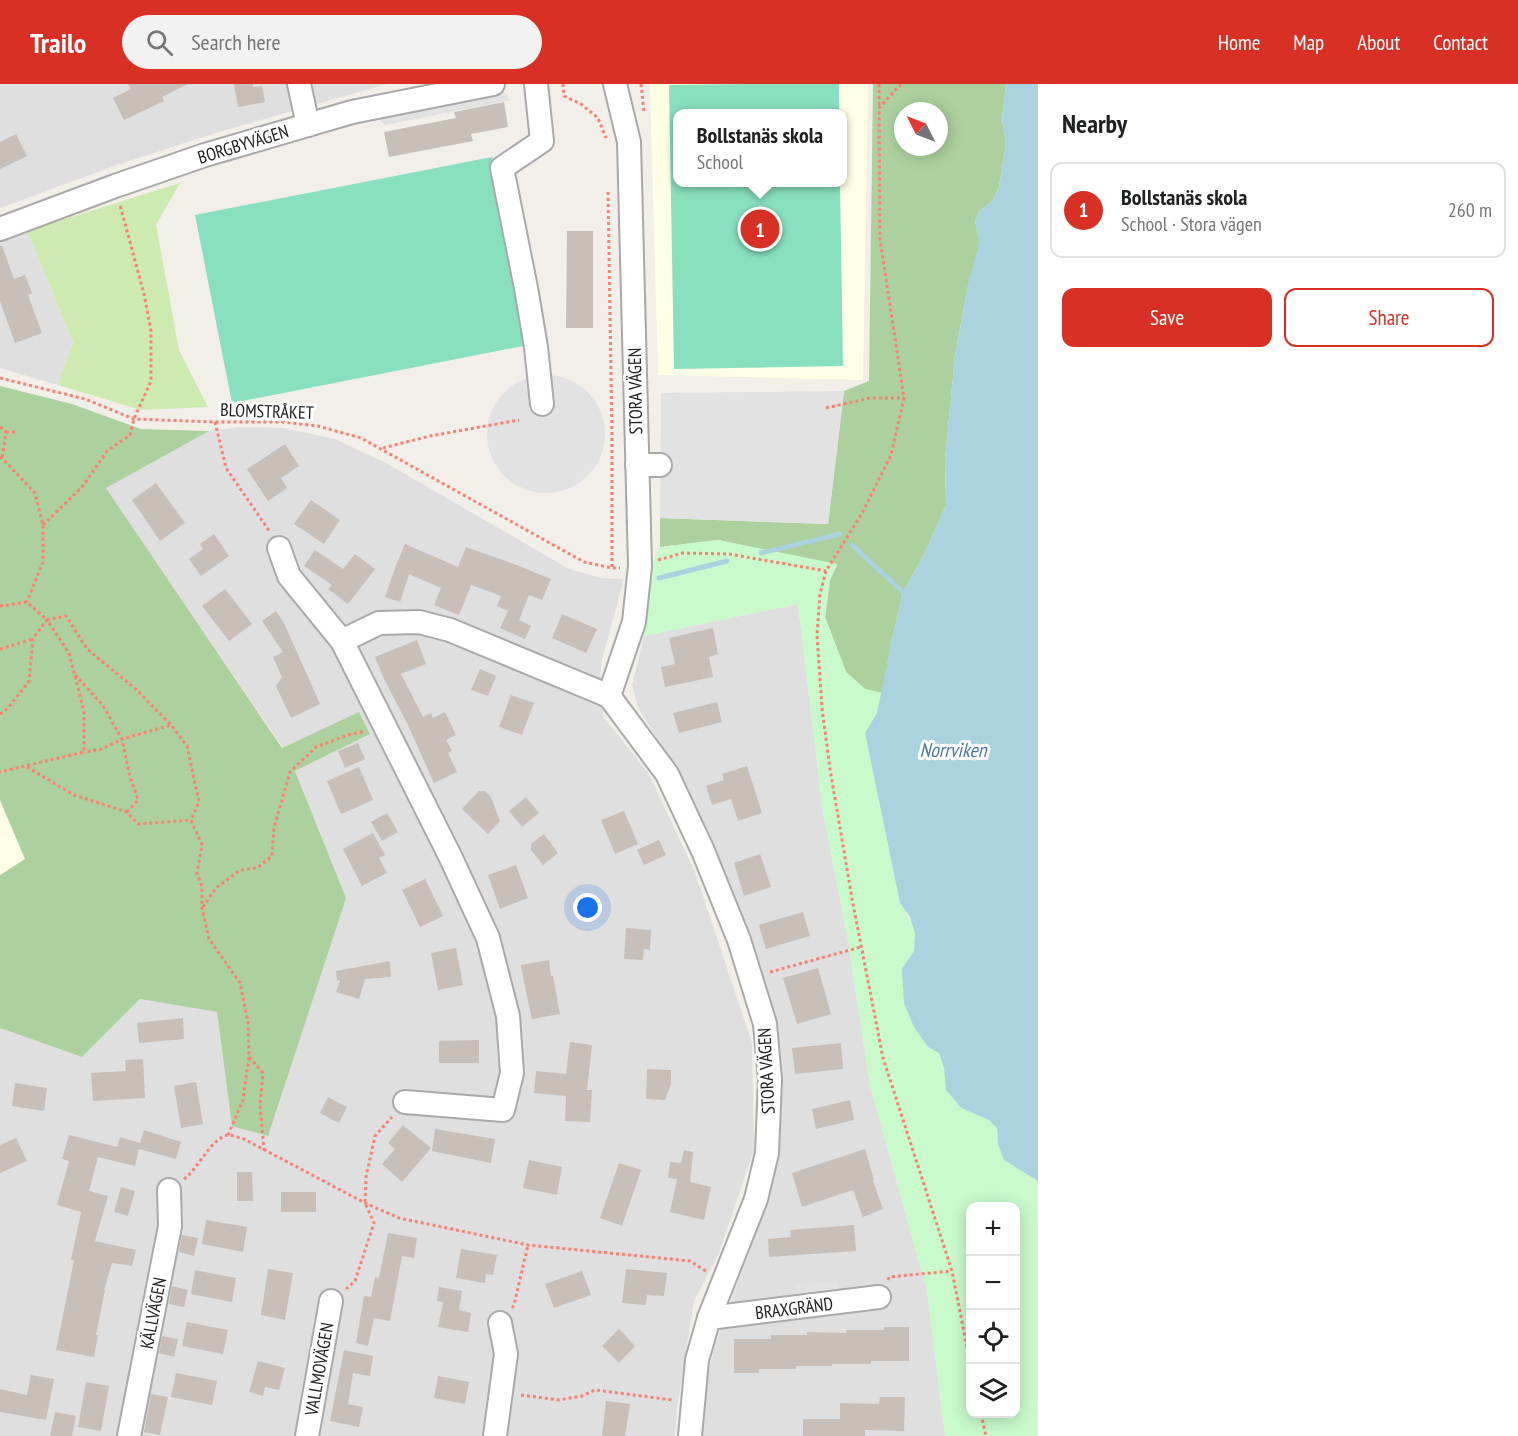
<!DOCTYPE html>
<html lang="en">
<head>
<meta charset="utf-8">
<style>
  body { margin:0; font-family:"PT Sans Narrow",sans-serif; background:#f2f2f2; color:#202124 }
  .controls { position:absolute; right:18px; bottom:18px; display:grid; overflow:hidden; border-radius:12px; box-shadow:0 3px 15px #0003 }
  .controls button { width:54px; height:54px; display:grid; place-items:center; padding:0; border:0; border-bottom:2px solid #e0e0e0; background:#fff; color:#202124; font:30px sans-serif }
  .compass { position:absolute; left:894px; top:18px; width:54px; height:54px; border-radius:50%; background:#fff; box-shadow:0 3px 15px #0003; rotate:312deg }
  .you { position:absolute; left:588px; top:824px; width:21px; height:21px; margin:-15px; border:4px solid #fff; border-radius:50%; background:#1a73e8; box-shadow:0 0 0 9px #1a73e833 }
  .badge { display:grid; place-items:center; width:39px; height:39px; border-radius:50%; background:#d93025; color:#fff; font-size:20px; font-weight:700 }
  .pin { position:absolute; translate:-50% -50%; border:3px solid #fff; box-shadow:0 2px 6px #0006 }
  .popup { position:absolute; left:673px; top:25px; width:174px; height:78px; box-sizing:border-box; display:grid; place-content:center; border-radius:12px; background:#fff; filter:drop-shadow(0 2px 4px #0005); font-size:20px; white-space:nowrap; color:#757577 }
  .popup b { font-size:22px; color:#202124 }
  .popup::after { content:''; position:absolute; left:50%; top:100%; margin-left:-12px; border:12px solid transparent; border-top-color:#fff }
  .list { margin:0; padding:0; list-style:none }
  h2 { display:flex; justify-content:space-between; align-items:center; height:78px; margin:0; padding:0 24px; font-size:26px }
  h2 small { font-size:20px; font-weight:400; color:#757577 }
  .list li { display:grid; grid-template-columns:39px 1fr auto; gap:18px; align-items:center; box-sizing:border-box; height:96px; margin:0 12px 12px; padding:0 12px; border:2px solid #e0e0e0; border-radius:12px }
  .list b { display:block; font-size:22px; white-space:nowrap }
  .list p { margin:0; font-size:20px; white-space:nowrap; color:#757577 }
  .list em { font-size:20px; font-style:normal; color:#757577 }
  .actions { display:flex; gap:12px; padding:18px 24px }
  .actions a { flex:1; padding:14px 0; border:2px solid #d93025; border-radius:12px; text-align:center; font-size:21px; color:#d93025 }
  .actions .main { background:#d93025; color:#fff }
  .icon { flex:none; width:33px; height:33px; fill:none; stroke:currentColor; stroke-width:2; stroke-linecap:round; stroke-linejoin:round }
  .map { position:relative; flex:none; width:1038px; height:1352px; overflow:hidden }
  header { display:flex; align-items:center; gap:36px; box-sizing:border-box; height:84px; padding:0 30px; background:#d93025; color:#fff }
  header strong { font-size:28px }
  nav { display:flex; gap:33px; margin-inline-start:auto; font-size:21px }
  .search { width:420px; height:54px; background:#f2f2f2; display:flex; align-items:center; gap:15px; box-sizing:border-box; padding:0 21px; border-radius:33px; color:#757577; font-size:22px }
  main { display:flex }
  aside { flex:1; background:#fff }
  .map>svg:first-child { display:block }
  .residential { fill:#e0dfdf }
  .education { fill:#ffffe5; fill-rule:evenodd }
  .grass { fill:#cdebb0 }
  .forest { fill:#add19e; fill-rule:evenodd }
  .park { fill:#c8facc; fill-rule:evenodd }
  .pitch { fill:#88e0be }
  .parking { fill:#e2e2e2 }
  .water { fill:#aad3df }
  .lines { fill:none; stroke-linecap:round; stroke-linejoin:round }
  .stream { stroke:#aad3df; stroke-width:5 }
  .building { fill:#c7bfb8 }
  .minor-casing { stroke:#a9a9a9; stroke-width:26 }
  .path { stroke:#fa8072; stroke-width:3; stroke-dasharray:3 3; stroke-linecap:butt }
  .minor { stroke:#fff; stroke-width:22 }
  .labels { text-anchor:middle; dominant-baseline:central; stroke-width:6; stroke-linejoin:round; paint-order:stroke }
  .street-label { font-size:18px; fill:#222; stroke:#fff }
  .water-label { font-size:20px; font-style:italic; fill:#4a7aab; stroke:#fff }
</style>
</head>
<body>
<header>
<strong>Trailo</strong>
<div class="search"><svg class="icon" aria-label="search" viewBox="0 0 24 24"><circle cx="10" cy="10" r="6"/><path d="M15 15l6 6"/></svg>Search here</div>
<nav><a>Home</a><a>Map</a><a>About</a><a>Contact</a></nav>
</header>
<main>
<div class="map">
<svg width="1038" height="1352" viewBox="0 0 1038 1352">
  <rect width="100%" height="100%" fill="#f2efe9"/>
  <g class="residential">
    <polygon points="0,0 387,0 212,50 117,81 0,124"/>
    <polygon points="27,147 73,258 58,301 0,284 0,158"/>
    <polygon points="241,343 284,344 335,355 388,380 569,485 601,494 624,495 601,579 603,632 649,690 695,788 752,959 754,1066 719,1169 694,1217 677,1325 675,1352 0,1352 0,944 82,973 140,915 217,928 232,1042 346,815 295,687 369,650 359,628 283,664 105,403 209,347"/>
    <polygon points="798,520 823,728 848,856 870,1001 927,1207 945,1352 701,1352 704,1309 715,1261 768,1116 781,996 681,693 638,624 632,601 644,552"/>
  </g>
  <g class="education">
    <path d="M 650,0 L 868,0 L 863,296 L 658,291 ZM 678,30 L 843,30 L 843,98 L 678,98 Z"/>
    <polygon points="0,716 25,776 0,791"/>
  </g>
  <polygon class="grass" points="180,99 156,141 179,266 208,323 141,326 58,301 73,258 27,147"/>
  <g class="forest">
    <path d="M 873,0 L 1006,0 L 1002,35 L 1006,59 L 999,103 L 993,116 L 979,128 L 975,137 L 980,159 L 967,206 L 955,272 L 945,376 L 946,421 L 925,469 L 903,508 L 892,556 L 882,609 L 865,605 L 846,588 L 825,533 L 830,496 L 837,481 L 718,456 L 660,463 L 660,434 L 828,440 L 844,307 L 869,297 ZM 903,27 L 939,27 L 939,63 L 903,63 Z"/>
    <polygon points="0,302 72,320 141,345 209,347 106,404 282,664 359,628 370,650 295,687 346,814 268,1052 232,1042 217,928 140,915 82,973 0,944 0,791 25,775 0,716"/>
  </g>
  <path class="park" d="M 718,456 L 837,480 L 830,496 L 825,533 L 846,588 L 865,605 L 882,609 L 877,629 L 865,650 L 900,819 C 909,833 921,852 913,869 C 910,875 905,880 902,885 L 928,963 L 939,969 L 944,984 L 946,1006 L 961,1024 L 989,1036 L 997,1044 L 998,1060 L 1022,1088 L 1038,1097 L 1038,1352 L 945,1352 L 927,1207 L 870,1001 L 848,856 L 823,728 L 798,520 L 644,552 L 651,482 L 660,463 ZM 970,1122 L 1016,1122 L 1016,1330 L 970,1330 Z"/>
  <g class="pitch">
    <polygon points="751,0 839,0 839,29 678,30 678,98 840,99 843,282 674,285 669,1"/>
    <polygon points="492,73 528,261 232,319 195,131"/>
  </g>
  <g class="parking">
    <polygon points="501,5 510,16 385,41 376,32"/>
    <circle cx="546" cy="350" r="59"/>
    <polygon points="844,307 828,440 660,434 661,309"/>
    <polygon points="838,1197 839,1211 798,1214 796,1200"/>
  </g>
  <polygon class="water" points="1006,0 1038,0 1038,1097 1004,1076 998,1060 997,1044 989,1036 961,1024 946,1006 944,984 939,969 928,963 914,943 904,919 902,885 914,867 915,850 910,833 900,819 865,649 877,629 892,556 903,508 925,469 946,421 945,376 955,272 967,206 979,159 975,137 979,128 993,116 999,103 1006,59 1002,35"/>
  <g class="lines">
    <g class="stream">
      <polyline points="852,461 903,508"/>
      <polyline points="761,469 840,450"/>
      <polyline points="659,494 727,477"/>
    </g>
  </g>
  <g class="building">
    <polygon points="128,0 188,0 162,13 164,17 124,36 113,14 131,5"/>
    <polygon points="234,0 253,0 253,3 262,2 265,18 238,23"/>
    <polygon points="504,18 508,43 471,50 473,57 389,73 384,48 456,34 454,28"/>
    <polygon points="16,50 27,72 0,85 0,58"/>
    <polygon points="567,147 593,147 593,244 566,244"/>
    <polygon points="0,162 2,162 14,195 25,191 32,209 28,211 42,249 15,259 0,217"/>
    <polygon points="285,360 299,382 281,394 287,404 268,417 247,385"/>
    <polygon points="156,399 185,439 160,457 132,416"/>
    <polygon points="311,416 340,436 324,460 294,440"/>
    <polygon points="214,450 229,472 201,492 189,475 203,465 200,460"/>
    <polygon points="405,460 458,483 466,463 514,480 551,495 542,516 529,511 519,536 531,542 525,555 500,544 508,527 497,522 501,512 471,501 459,531 434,521 441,504 409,490 400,518 385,513 395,484"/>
    <polygon points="315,466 343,485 355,470 375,485 348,520 328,505 332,501 304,482"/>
    <polygon points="225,505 252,540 229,557 202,522"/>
    <polygon points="276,527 284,539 320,620 291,634 276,602 282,593 273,573 283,568 262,537"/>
    <polygon points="562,530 597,545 586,569 552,554"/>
    <polygon points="713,544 718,570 709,573 713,593 665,603 661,583 675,580 669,554"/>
    <polygon points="417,556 426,580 401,590 423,633 431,629 433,634 445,628 456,651 446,656 452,667 448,669 457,688 434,699 408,641 384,595 375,573"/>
    <polygon points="480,585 496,592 488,612 471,606"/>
    <polygon points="511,611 534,619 522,651 499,643"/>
    <polygon points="717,618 722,638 679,649 673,629"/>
    <polygon points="358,659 365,675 345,684 338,667"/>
    <polygon points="747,682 762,729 738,737 731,715 712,721 706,702 724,696 722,690"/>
    <polygon points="359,683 373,716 341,730 327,697"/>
    <polygon points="479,707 485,707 491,713 500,737 488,750 462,725"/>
    <polygon points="526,713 539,729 522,743 509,727"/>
    <polygon points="624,727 638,760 615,770 601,736"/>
    <polygon points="387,729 398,748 382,757 371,738"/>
    <polygon points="373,749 385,771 379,774 387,789 362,802 343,765"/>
    <polygon points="544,750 558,769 543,781 531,766 531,760"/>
    <polygon points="659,756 666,771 644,781 637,766"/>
    <polygon points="760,770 771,803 744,812 734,779"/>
    <polygon points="516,781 528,814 500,825 488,791"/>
    <polygon points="425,795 443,832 420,843 402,806"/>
    <polygon points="803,828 810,852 766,865 759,841"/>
    <polygon points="626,844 651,846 650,866 644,865 643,876 624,875"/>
    <polygon points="456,864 463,901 438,906 431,869"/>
    <polygon points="549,876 551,892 553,892 560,930 532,935 524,898 521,881"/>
    <polygon points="390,877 391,893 365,895 359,915 336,908 340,896 337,897 336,887"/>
    <polygon points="818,884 831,930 797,940 783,894"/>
    <polygon points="183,934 184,955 139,959 137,939"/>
    <polygon points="479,956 479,979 439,979 439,957"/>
    <polygon points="570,958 592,961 587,1006 592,1006 590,1038 565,1037 566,1012 534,1009 536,987 566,990"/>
    <polygon points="841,959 843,985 795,990 792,964"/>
    <polygon points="143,975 145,1014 93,1017 91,989 126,987 125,976"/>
    <polygon points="647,985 671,986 671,1000 665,1016 646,1015"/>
    <polygon points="196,998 203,1040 181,1044 174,1002"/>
    <polygon points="15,999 47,1004 44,1027 12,1022"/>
    <polygon points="328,1013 347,1023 339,1039 320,1029"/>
    <polygon points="850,1016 854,1036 816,1045 812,1025"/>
    <polygon points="403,1041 431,1064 402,1098 382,1080 395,1065 388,1059"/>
    <polygon points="435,1045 495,1055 491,1079 432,1067"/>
    <polygon points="144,1046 181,1058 176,1075 139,1065 135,1082 98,1073 89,1107 108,1112 95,1157 136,1166 132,1182 112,1179 104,1206 105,1206 96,1251 98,1251 94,1273 56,1266 74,1176 71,1176 81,1128 57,1121 69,1077 62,1075 69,1051 117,1063 120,1053 140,1059"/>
    <polygon points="16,1054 27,1077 0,1089 0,1061"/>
    <polygon points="865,1065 874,1096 873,1097 883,1125 863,1133 853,1106 802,1123 792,1089"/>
    <polygon points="684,1066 693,1068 690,1098 711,1103 704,1136 670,1128 677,1095 668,1094 670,1078 681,1079"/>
    <polygon points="529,1076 562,1083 557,1111 523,1104"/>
    <polygon points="619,1079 641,1086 622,1142 600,1134"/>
    <polygon points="237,1088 252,1088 253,1117 237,1117"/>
    <polygon points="121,1103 135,1107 128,1132 114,1128"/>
    <rect x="281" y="1108" width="35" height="20"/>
    <polygon points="206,1136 247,1143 243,1168 202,1160"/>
    <polygon points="854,1141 856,1167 769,1173 768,1155 791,1153 790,1146"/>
    <polygon points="388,1149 417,1154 414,1174 402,1172 390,1237 374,1234 368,1262 356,1259 364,1212 371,1213 375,1193 379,1194"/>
    <polygon points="182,1151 198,1154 194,1172 179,1168"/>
    <polygon points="461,1165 497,1171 493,1191 486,1190 485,1199 456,1194"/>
    <polygon points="268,1185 293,1189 285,1236 261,1231"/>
    <polygon points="626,1185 667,1189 664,1212 647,1211 646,1221 622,1219"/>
    <polygon points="195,1186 236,1194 232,1218 191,1210"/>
    <polygon points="582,1187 591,1211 554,1224 545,1200"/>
    <polygon points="172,1202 188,1206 184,1223 169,1220"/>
    <polygon points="439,1203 462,1207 459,1226 471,1229 468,1248 438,1243 443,1218 437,1217"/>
    <polygon points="187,1238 228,1246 223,1270 182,1262"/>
    <polygon points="884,1243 909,1243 909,1277 871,1277 871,1280 832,1280 832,1282 796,1282 796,1285 759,1285 759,1289 734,1289 734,1255 771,1255 771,1251 807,1251 807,1248 846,1249 846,1246 884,1246"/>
    <polygon points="619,1245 635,1262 619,1279 602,1262"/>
    <polygon points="162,1252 178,1255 174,1273 159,1269"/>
    <polygon points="344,1266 373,1272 370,1292 353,1289 348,1320 363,1323 359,1343 330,1337"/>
    <polygon points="258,1277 285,1284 279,1306 265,1303 263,1312 249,1308"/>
    <polygon points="176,1289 217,1297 212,1321 171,1313"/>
    <polygon points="31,1291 54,1295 46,1336 0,1328 0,1305 27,1311"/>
    <polygon points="438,1292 469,1298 465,1320 434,1314"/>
    <polygon points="86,1298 109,1302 101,1347 78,1343"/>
    <polygon points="151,1310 168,1313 160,1351 144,1348"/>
    <polygon points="880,1313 905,1313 904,1347 865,1346 865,1352 803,1352 803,1335 840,1335 840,1319 879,1320"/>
    <polygon points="606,1317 630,1320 625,1352 602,1352"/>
    <polygon points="55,1328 76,1332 72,1352 50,1352"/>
  </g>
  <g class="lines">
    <defs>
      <g id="minor">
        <polyline points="299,0 308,41"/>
        <polyline points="536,0 542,57 502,84 526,204 536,263 542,320"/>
        <polyline points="615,0 629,58 640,482 634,538 609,612 667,690 703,767 739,856 765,940 770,996 767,1069 756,1115 709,1234 697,1276 690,1352"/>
        <polyline points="0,145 115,102 205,71 352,28 493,0"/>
        <polyline points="637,381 660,381"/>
        <polyline points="279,464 289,492 342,557 379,539 419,538 450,546 609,612"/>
        <polyline points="342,557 450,772 488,854 508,932 512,989 503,1026 405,1018"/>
        <polyline points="709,1234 879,1213"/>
        <polyline points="129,1352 170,1142 169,1106"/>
        <polyline points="307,1352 331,1217"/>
        <polyline points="495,1352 506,1270 500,1239"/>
      </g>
    </defs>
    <use href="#minor" class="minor-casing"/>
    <g class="path">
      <polyline points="563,0 564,12 581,20 598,34 606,54"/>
      <polyline points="641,0 644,28"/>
      <polyline points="879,0 879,22"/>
      <polyline points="901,0 879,24 880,155 904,314 891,371 861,431 826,487 820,510 817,551 822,624 830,685 853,820 883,974 952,1187 970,1278"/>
      <polyline points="608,108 612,352 612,484"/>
      <polyline points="0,294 85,315 134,335 215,338 282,338 318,342 361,354 584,478 612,484 620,484"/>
      <polyline points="826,324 870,314 904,314"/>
      <polyline points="215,338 226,384 270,448"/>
      <polyline points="0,343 6,348 2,374"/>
      <polyline points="6,348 18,348"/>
      <polyline points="383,364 430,352 519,336"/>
      <polyline points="0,373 2,374 35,409 43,441 43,478 27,518"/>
      <polyline points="43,441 82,403 107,367 130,351 134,335 151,297 151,247 144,210 120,121"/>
      <polyline points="658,476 683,469 729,470 826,487"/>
      <polyline points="0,522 27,518 47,536 66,532 87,565 137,606 171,641 187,662 199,718 191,736 202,761 197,789 202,803 202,824 209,855 240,899 248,938 249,973 263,989 260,1020 264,1066"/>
      <polyline points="0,565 33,555"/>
      <polyline points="75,591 102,620 122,655 102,665 84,668"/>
      <polyline points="0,630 8,624 29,597 33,554 47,536 69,569 84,627 84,668 0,688"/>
      <polyline points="27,683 74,711 127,728 138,740 191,736"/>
      <polyline points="127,728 138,716 129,689 122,655 171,641"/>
      <polyline points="203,823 216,804 240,786 257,784 272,772 274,744 290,688 316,663 348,651 365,647"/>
      <polyline points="770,888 861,863"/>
      <polyline points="228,1051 243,1016 249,973"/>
      <path d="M 184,1095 C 198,1085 211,1054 228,1051 C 232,1051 239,1054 242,1054 L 365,1119 L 399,1134 L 528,1161 L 690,1177 L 706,1187"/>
      <polyline points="888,1196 889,1193 951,1187"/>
      <polyline points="346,1205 355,1197 374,1139 365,1119 366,1093 375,1052 392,1033"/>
      <polyline points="512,1224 514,1221 528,1161"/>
      <polyline points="521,1311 559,1316 582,1312 595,1306 673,1316"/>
      <polyline points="981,1330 986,1352"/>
    </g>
    <use href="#minor" class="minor"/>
  </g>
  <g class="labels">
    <g class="street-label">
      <text transform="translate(243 60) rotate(-17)">BORGBYVÄGEN</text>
      <text transform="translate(635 307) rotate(-91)">STORA VÄGEN</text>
      <text transform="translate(267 327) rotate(2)">BLOMSTRÅKET</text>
      <text transform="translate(766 987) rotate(-93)">STORA VÄGEN</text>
      <text transform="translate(794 1224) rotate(-7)">BRAXGRÄND</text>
      <text transform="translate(153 1229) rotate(-79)">KÄLLVÄGEN</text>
      <text transform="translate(319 1285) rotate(-80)">VALLMOVÄGEN</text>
    </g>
    <g class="water-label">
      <text x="953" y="666">Norrviken</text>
    </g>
  </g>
</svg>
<div class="controls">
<button>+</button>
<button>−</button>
<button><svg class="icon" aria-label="locate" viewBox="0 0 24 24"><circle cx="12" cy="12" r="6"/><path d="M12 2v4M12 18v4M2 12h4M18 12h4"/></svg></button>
<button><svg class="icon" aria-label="layers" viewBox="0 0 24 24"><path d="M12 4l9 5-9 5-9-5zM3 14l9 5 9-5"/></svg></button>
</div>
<svg class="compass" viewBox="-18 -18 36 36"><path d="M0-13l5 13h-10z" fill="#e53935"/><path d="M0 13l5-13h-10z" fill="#757577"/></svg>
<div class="you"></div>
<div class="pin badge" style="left:760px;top:145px">1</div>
<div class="popup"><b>Bollstanäs skola</b>School</div>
</div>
<aside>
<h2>Nearby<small></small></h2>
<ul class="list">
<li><span class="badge">1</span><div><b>Bollstanäs skola</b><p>School · Stora vägen</p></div><em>260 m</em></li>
</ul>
<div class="actions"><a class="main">Save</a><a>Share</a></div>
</aside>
</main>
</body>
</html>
